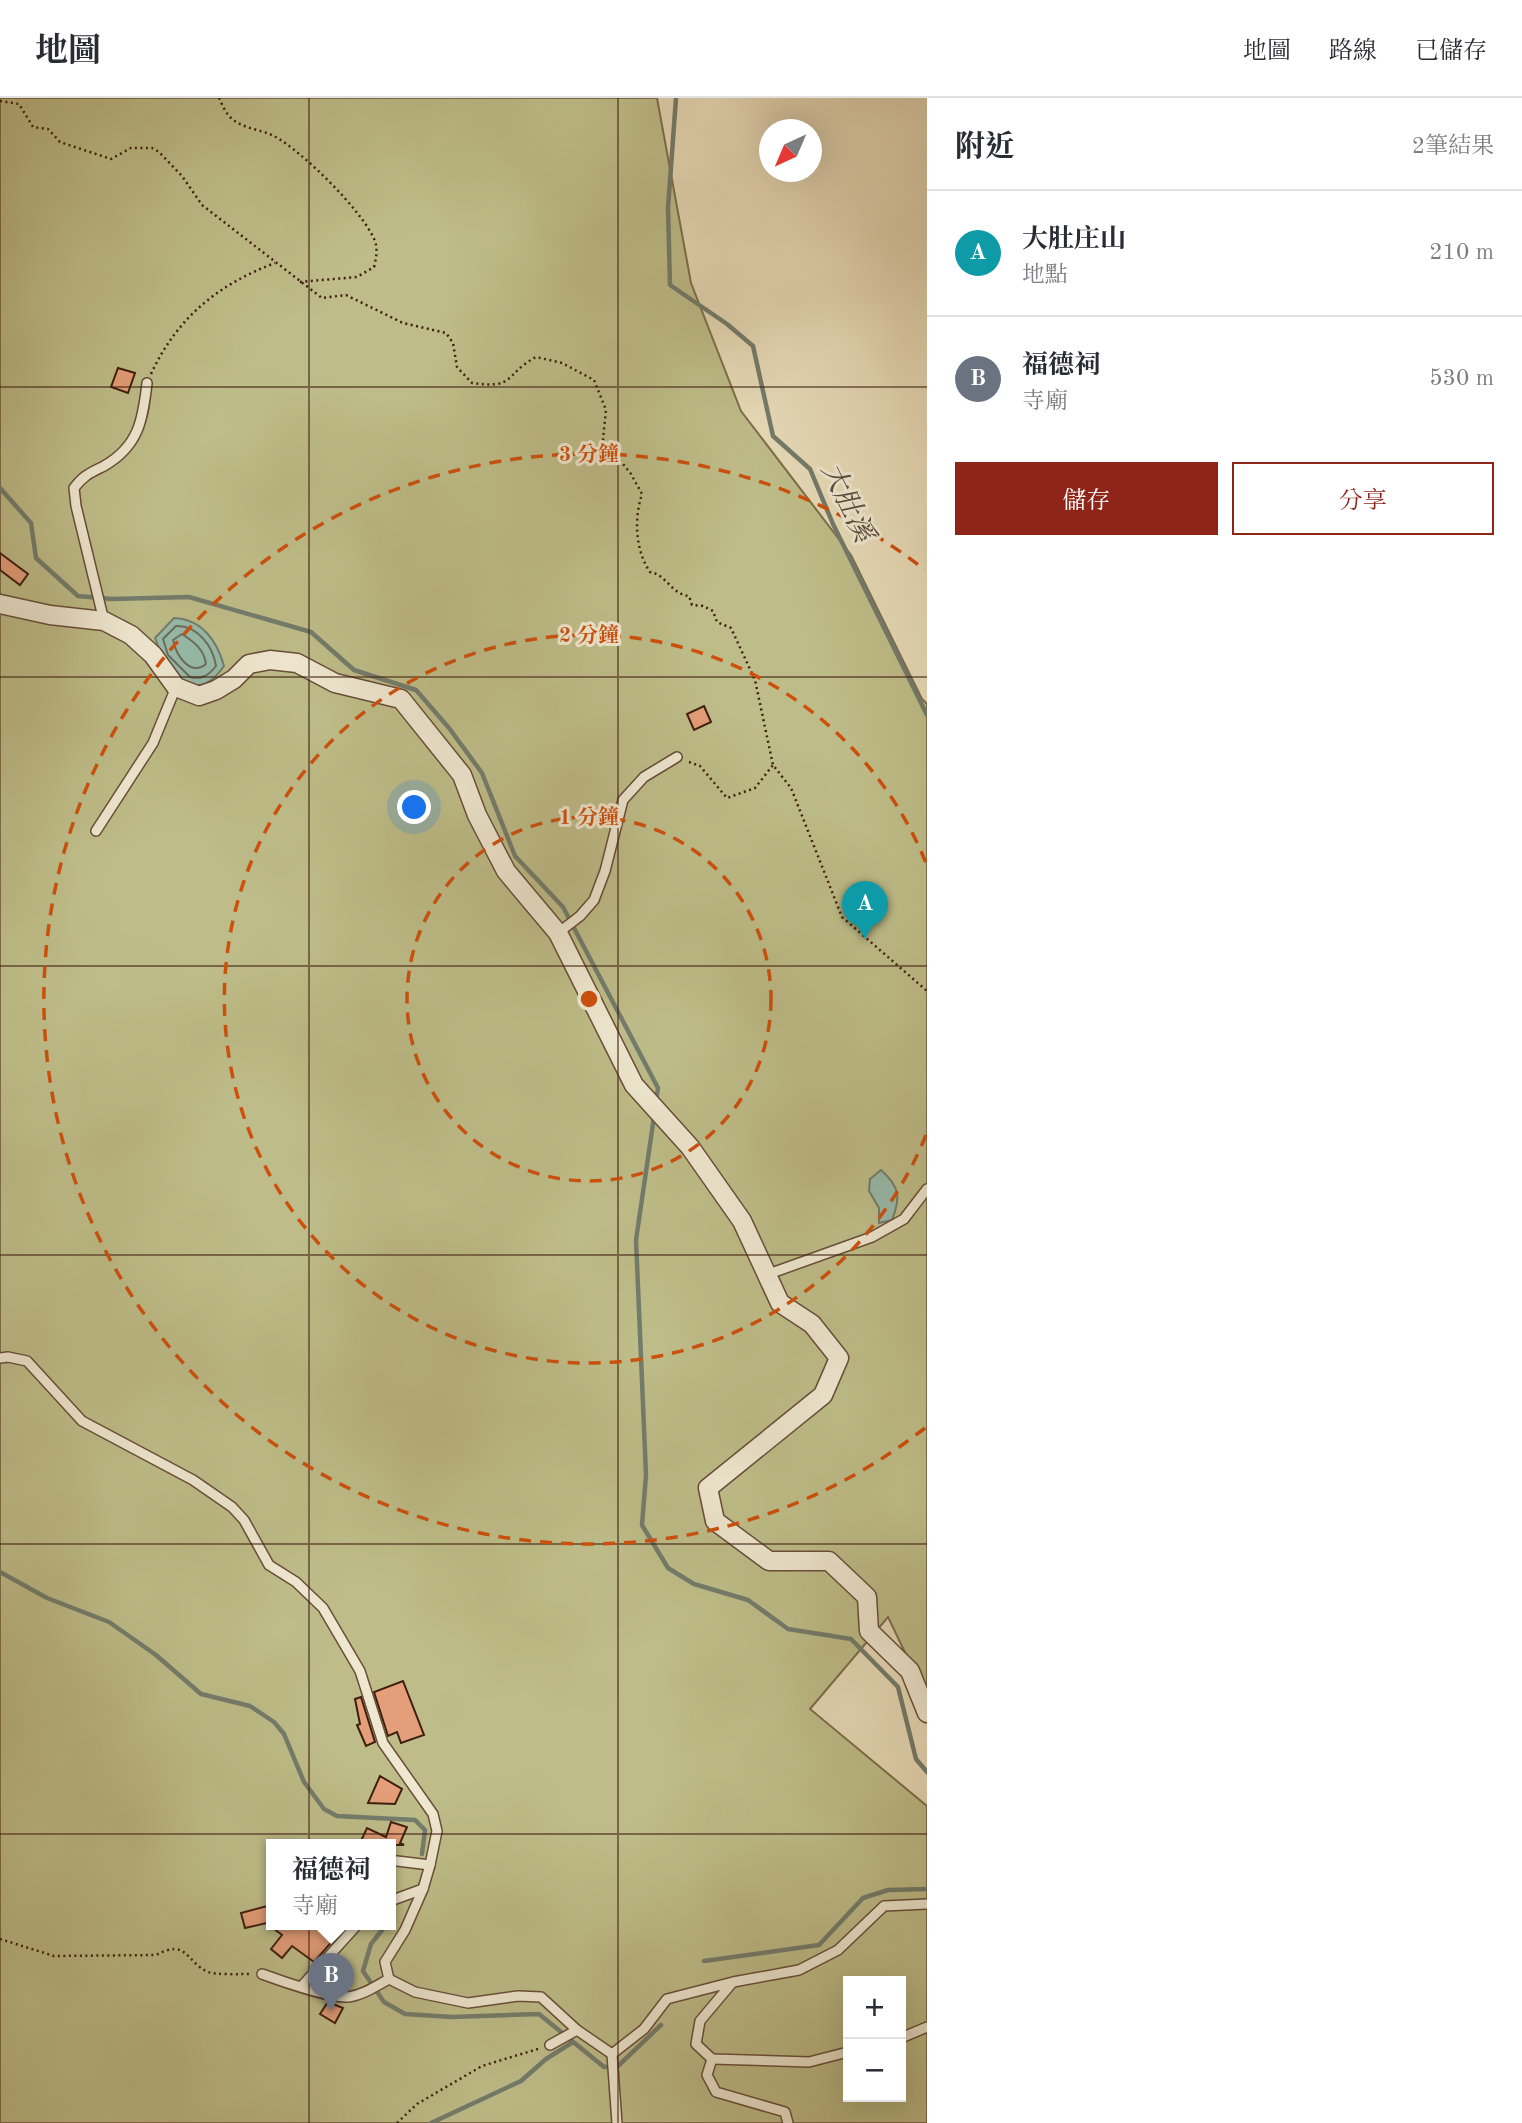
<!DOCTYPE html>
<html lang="zh-TW">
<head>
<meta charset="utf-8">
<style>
  body { margin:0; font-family:"Old Standard TT","Noto Serif TC",serif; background:#f7f7f7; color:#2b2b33 }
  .controls { position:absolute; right:21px; bottom:21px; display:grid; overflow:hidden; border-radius:0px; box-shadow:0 7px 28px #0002 }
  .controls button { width:63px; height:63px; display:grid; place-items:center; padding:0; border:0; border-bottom:2px solid #e1e1e2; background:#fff; color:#2b2b33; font:35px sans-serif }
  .compass { position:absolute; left:759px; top:21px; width:63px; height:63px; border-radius:50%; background:#fff; box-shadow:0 7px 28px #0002; rotate:224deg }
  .you { position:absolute; left:415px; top:710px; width:24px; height:24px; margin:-18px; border:5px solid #fff; border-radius:50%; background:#1a73e8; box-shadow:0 0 0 10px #1a73e833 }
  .badge { display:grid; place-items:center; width:46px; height:46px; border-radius:50%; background:#8f2418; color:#fff; font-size:23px; font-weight:700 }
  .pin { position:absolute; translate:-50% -58px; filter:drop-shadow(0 2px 4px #0008) }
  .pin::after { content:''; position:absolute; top:37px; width:24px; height:21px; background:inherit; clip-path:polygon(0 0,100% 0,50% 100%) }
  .popup { position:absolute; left:266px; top:1741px; width:130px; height:91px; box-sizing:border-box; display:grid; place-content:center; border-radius:0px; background:#fff; filter:drop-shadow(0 2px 5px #0005); font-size:23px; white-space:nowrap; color:#7c7c81 }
  .popup b { font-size:26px; color:#2b2b33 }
  .popup::after { content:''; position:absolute; left:50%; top:100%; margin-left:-14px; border:14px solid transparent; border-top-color:#fff }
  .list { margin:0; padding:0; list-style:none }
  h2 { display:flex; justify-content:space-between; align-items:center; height:91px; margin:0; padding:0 28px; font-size:30px }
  h2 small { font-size:23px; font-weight:400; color:#7c7c81 }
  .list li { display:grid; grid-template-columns:46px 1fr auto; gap:21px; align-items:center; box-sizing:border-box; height:126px; padding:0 28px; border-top:2px solid #e1e1e2 }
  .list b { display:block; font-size:26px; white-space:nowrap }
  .list p { margin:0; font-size:23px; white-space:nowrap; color:#7c7c81 }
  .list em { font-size:23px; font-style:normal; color:#7c7c81 }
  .actions { display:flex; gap:14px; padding:21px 28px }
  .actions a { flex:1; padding:16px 0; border:2px solid #8f2418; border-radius:0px; text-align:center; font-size:24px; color:#8f2418 }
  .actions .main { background:#8f2418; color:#fff }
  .map { position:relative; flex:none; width:927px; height:2025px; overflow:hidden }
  header { display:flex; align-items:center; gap:42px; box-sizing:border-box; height:98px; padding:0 35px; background:#fff; border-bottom:2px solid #e1e1e2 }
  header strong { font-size:33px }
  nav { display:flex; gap:38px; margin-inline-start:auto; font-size:24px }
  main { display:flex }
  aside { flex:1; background:#fff }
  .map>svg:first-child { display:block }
  .green { fill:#bebd89; stroke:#7e6e4c; stroke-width:2; fill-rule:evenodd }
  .water { fill:#97bbab; stroke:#737c6c; stroke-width:2 }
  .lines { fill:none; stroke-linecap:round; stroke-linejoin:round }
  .shore { stroke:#6a6c5c; stroke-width:2 }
  .stream { stroke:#737c6c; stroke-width:4.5 }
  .building { fill:#e49e79; stroke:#3e1e0e; stroke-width:2 }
  .service-casing { stroke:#684d38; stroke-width:12 }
  .minor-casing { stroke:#684d38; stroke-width:21 }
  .path { stroke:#3e1e0e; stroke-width:2.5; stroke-dasharray:2 3.5; stroke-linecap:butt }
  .service { stroke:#efe8d1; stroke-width:9 }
  .minor { stroke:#efe8d1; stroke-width:18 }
  .grid { fill:none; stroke:#3e1e0e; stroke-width:2; stroke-opacity:0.55 }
  .ring { fill:none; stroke:#ce500c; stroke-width:3.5; stroke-dasharray:12 9 }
  .labels { text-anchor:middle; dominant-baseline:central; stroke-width:6; stroke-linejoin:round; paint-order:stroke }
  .water-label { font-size:28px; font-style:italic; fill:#594d3d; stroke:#efe8d1 }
  .centre { fill:#ce500c; stroke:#efe8d1; stroke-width:3.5 }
  .ring-label { font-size:21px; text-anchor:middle; font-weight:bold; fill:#ce500c; stroke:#efe8d1; stroke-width:6; stroke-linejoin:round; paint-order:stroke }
</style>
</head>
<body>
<header>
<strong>地圖</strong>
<nav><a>地圖</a><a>路線</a><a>已儲存</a></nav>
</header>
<main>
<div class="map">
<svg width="927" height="2025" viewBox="0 0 927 2025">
  <rect width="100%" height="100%" fill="#e7dbb8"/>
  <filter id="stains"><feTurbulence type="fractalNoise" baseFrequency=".00286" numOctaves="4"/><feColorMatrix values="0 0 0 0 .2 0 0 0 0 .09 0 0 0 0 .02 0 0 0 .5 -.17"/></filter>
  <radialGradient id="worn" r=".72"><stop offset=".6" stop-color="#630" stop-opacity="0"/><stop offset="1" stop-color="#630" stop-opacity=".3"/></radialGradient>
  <path class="green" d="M 0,0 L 657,0 L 691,185 L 741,313 L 851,457 L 922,601 L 927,606 L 927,1600 L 888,1519 L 810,1611 L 927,1708 L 927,2025 L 0,2025 ZM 272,1747 L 390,1747 L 390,1827 L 272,1827 ZM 848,1883 L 901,1883 L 901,1999 L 848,1999 Z"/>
  <g class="water">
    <path d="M 174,520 C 202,521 217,543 224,568 C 194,611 167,573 155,540 Z"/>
    <path d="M 881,1072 C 900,1089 901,1099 892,1122 L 879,1125 L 879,1110 L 869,1093 L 870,1081 Z"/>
  </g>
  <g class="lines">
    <g class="shore">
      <path d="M 176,528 C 197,527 213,548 216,568 C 209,577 202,582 190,579 L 168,557 L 163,541 Z"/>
      <path d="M 182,536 C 194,544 204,551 206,566 C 190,579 176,557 173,542 Z"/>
    </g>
    <g class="stream">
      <polyline points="676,0 668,110 670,187 727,226 753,248 773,338 810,371 833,426 927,617"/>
      <polyline points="0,390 31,425 36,460 78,498 112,501 189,499 311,534 354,572 416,592 449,630 482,675 515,758 563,809 658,990 656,1003"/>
      <polyline points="654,1019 636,1142 646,1377 642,1427 668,1470 694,1486 748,1502 788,1531 851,1541 898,1589 916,1661 927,1674"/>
      <polyline points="0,1474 47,1500 109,1524 156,1557 201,1596 250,1608 274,1624 284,1636 304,1684 324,1711 337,1718 415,1722 425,1732 422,1756"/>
      <polyline points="386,1827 371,1846 363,1873 384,1904 405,1916 452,1919 539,1916 604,1969 618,1968 661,1927"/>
      <polyline points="704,1863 819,1847 863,1800 888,1792 927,1791"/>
      <polyline points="431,2025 521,1983 546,1961 573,1944"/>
    </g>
  </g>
  <g class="building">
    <polygon points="118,270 135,275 128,295 111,289"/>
    <polygon points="0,455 28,476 20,487 0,472"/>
    <polygon points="704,608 711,624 694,632 687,616"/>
    <polygon points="403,1583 424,1637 401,1645 397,1634 388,1638 374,1594"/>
    <polygon points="361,1599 375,1644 366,1648 357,1627 360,1626 355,1601"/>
    <polygon points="380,1678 402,1691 395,1706 368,1705"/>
    <polygon points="391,1724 407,1729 400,1745 404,1747 359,1747 367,1730 386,1739"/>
    <polygon points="271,1807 271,1824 245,1830 241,1815"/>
    <polygon points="269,1827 323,1827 337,1838 314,1864 292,1848 282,1860 271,1851 282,1837"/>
    <polygon points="328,1904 343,1910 335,1925 320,1916"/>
  </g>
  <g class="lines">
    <defs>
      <g id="service">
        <path d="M 104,523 L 76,408 L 74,390 C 84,377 90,375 104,368 C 139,348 143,321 147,285"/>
        <polyline points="96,733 153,645 176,589"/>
        <polyline points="558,835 580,818 594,802 605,773 623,702 644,679 677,659"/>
        <polyline points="766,1177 872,1139 904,1121 927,1091"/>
        <polyline points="0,1260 8,1259 27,1263 82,1323 193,1382 232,1409 244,1422 269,1467 296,1484 323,1510 360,1573 383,1645 433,1716 437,1733 430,1767 423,1791 405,1832 385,1864 389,1881 415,1894 468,1905 518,1898 541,1899 577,1932 612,1956 644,1931 667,1901 733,1884 799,1872 838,1852 884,1808 927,1806"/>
        <polyline points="397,1763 430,1767"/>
        <polyline points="390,1803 423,1791"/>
        <path d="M 262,1876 C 281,1883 330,1900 348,1899 C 363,1897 376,1888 389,1881"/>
        <polyline points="732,1885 700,1923 696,1946 712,1961 707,1977 716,1994 785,2014 788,2025"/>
        <polyline points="301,1889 357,1827"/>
        <polyline points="901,1940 927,1929"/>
        <polyline points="550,1947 577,1932"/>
        <polyline points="612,1956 617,2025"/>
        <polyline points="712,1961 809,1964 848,1954"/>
      </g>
      <polyline id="minor" points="0,506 50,517 104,523 131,537 153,557 176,589 199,598 216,592 234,581 249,566 270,562 297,565 335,585 401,601 462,677 477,717 506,773 558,835 634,987 690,1049 742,1123 780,1205 812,1226 839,1260 823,1297 708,1390 715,1423 769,1463 829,1463 867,1499 869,1533 910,1573 927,1615"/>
    </defs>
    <use href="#service" class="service-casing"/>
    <use href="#minor" class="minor-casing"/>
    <g class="path">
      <path d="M 219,0 C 222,6 225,14 230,19 C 242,31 260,31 274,38 C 302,53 363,113 375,143 C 378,152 376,160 374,169 L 357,179 L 299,184"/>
      <path d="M 0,3 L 19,6 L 33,29 L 48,31 L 60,44 L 111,61 L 131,50 L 152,50 L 159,54 L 182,78 L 202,107 L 322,200 L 346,197 L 403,225 L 446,235 L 453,245 L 457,269 L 472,285 C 517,291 503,277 536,259 L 562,265 L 594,282 L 606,312 L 603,341 L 631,376 L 642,396 C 634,420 635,452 650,474 C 667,477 671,496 689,498 L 692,507 L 703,508 L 713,513 L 717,524 L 731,530 L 755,582 L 773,667 L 791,690 L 842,819 L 927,893"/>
      <path d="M 151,276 C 177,220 217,187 275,165"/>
      <polyline points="689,664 700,668 727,700 755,690 773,667"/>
      <path d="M 0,1841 L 54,1858 L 156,1857 C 187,1840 186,1864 208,1874 C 216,1877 241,1876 252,1876"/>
      <polyline points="397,2025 417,2006 482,1968 541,1950"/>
    </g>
    <use href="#service" class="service"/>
    <use href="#minor" class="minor"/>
  </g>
  <path class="grid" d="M 309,0 L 309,2025M 618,0 L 618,2025M 0,289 L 927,289M 0,579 L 927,579M 0,868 L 927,868M 0,1157 L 927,1157M 0,1446 L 927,1446M 0,1736 L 927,1736"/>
  <g class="ring">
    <circle cx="589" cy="901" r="182"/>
    <path d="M926 1037A364 364 0 1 1 926 765"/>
    <path d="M925 1330A545 545 0 1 1 925 472"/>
  </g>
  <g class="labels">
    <g class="water-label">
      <text transform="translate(846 405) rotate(64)">大肚溪</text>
    </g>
  </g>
  <circle cx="589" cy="901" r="10" class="centre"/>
  <g class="ring-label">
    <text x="589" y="363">3 分鐘</text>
    <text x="589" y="544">2 分鐘</text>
    <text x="589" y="726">1 分鐘</text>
  </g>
  <rect width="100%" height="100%" filter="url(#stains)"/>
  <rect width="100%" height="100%" fill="url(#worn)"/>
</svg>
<div class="controls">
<button>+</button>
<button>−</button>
</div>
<svg class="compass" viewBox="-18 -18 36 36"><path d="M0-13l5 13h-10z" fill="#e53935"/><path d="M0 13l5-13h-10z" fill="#7c7c81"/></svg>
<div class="you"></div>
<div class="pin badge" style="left:865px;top:841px;background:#0f9aa8">A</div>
<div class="pin badge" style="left:331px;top:1913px;background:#6b7280">B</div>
<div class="popup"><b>福德祠</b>寺廟</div>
</div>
<aside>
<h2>附近<small>2筆結果</small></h2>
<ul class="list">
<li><span class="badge" style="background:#0f9aa8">A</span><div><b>大肚庄山</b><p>地點</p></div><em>210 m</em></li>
<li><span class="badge" style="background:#6b7280">B</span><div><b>福德祠</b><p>寺廟</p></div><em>530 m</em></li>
</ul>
<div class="actions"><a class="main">儲存</a><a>分享</a></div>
</aside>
</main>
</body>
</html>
